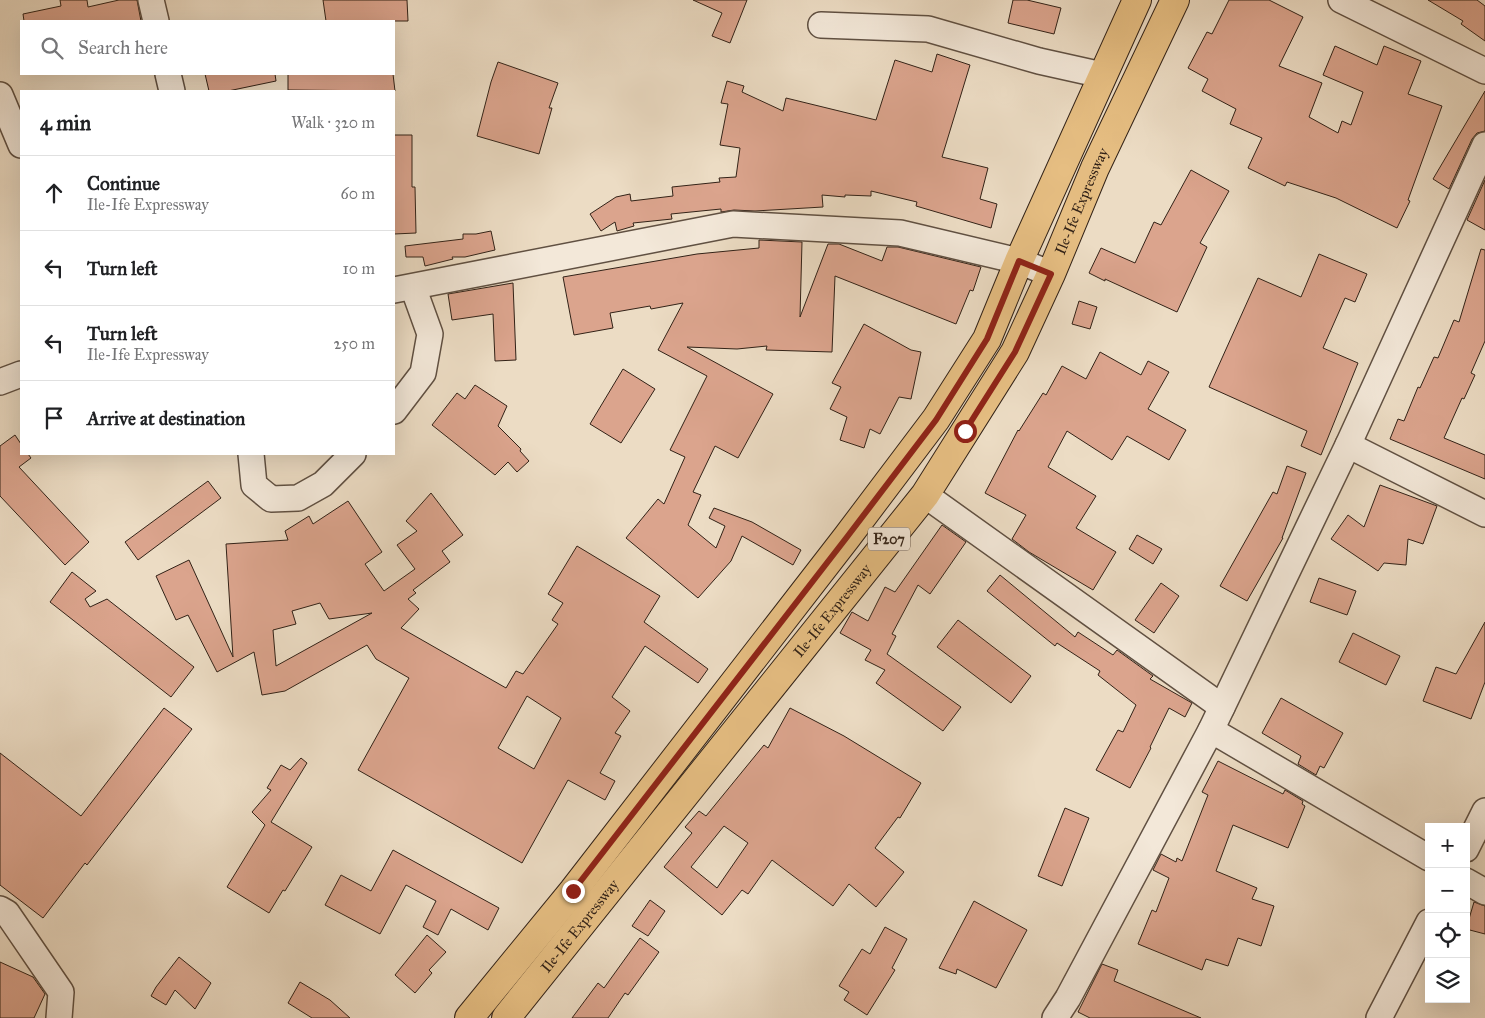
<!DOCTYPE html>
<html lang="en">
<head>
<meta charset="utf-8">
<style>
  body { margin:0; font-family:"IM FELL Great Primer",serif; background:#f2f2f2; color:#202124 }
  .controls { position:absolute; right:15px; bottom:15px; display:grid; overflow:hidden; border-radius:0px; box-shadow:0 5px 20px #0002 }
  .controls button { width:45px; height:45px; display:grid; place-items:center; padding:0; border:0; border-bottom:1px solid #e0e0e0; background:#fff; color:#202124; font:25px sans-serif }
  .stop { position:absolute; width:15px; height:15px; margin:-11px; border:4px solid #8f2418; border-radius:50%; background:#fff }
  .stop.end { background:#8f2418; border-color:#fff; box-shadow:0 1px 5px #0008 }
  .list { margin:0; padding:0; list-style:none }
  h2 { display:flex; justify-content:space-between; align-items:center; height:65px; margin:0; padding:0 20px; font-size:21px }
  h2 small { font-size:16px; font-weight:400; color:#757577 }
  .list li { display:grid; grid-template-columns:32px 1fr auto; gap:15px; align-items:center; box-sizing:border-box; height:75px; padding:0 20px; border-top:1px solid #e0e0e0 }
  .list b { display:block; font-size:19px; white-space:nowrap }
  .list p { margin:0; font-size:16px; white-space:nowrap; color:#757577 }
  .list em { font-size:16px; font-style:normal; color:#757577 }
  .icon { flex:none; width:28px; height:28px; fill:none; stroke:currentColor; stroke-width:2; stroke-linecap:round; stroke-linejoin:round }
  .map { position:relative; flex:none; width:1485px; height:1018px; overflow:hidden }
  .search { position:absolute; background:#fff; box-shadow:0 5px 20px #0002; left:20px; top:20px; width:375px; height:55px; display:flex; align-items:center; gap:12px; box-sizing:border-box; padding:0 18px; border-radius:0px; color:#757577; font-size:19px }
  .panel { position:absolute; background:#fff; box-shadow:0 5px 20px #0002; left:20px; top:90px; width:375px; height:365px; border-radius:0px }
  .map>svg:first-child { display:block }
  .building { fill:#dba48d; stroke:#322217; fill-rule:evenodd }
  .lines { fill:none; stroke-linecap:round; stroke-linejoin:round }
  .minor-casing { stroke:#605042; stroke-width:28 }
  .major-casing { stroke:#322217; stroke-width:30 }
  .minor { stroke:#f3e8d9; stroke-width:25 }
  .major { stroke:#e6be82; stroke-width:28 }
  .route { stroke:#8f2418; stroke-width:6 }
  .labels { text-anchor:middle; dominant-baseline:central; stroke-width:5; stroke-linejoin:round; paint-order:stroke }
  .shield { fill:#f3e8d9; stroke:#6c5d51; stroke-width:1 }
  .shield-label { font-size:14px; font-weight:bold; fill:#322217 }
  .street-label { font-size:15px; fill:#322217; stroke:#f3e8d9 }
</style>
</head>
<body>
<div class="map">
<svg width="1485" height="1018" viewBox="0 0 1485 1018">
  <rect width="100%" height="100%" fill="#ecdcc4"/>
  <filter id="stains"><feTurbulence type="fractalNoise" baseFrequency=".004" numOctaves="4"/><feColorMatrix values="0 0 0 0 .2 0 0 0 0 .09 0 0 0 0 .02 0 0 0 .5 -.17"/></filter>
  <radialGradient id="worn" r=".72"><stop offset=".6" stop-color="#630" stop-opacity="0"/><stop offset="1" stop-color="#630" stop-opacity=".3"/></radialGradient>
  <g class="building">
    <polygon points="60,0 87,0 88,7 119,0 137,0 141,21 24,21 23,14 61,6"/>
    <polygon points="323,0 407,0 408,21 326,21"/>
    <polygon points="693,0 747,0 730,43 712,36 722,13"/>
    <polygon points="1013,0 1027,0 1061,8 1054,34 1008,23"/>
    <polygon points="1229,0 1269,0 1303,17 1279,66 1322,83 1309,117 1338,133 1342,121 1351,125 1363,92 1323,75 1335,46 1377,65 1384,46 1421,61 1408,94 1442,106 1408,200 1410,201 1397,228 1336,198 1287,182 1285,186 1248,168 1262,138 1230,124 1236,109 1202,91 1208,79 1188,68 1207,32 1212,34"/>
    <polygon points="1428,0 1477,0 1485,6 1485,41 1461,24 1463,21"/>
    <polygon points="937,54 970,65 942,157 988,168 980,199 997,204 991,228 916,206 917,202 871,191 871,196 845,195 845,197 822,195 823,207 755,211 734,210 721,212 721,209 671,214 672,219 633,223 634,226 617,231 615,222 601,231 590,214 616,197 630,194 631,201 673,196 672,187 720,182 719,178 736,177 740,148 720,145 728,104 721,103 727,81 744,86 742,92 783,111 786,98 876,120 895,60 932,72"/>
    <polygon points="498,62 558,83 549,108 552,108 539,154 477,136 491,82"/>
    <polygon points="205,74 275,74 276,81 228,91 209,91"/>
    <polygon points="288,74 393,74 395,91 288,90"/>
    <polygon points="1485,91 1485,131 1477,133 1472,139 1449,189 1433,179"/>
    <polygon points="394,135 412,135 412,187 415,187 416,233 394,234"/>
    <polygon points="1191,170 1229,191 1200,243 1207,247 1177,312 1105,279 1105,281 1089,273 1101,248 1135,263 1154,222 1161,225"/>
    <polygon points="1485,180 1485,230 1467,220"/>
    <polygon points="491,231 495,250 465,257 452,257 453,259 425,266 423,257 406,257 405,246 463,239 463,234 476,234"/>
    <polygon points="759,240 802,242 800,317 828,244 839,244 882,261 887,247 898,247 981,267 973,291 970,290 956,324 835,276 832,352 766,350 767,346 737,349 687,347 773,394 738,458 715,446 693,492 701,495 688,525 716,548 725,526 709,518 714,508 752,522 801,550 793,565 742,536 731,561 698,598 626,538 658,499 664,504 685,457 670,450 707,376 658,350 683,303 651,309 650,306 610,313 613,328 574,335 563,277 697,254 759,248"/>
    <polygon points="1481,249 1485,250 1485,341 1471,373 1475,375 1464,399 1462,398 1444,438 1485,455 1485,479 1390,439 1398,419 1404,421 1418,387 1420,388 1434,357 1438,358 1454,320 1459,322"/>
    <polygon points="1319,254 1367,274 1355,302 1345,298 1323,348 1358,363 1321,455 1301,446 1307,431 1209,387 1258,278 1301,297"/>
    <polygon points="513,283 516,360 495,361 493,314 452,320 448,294"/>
    <polygon points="1079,301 1097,307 1090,329 1072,324"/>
    <polygon points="864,324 911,350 921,352 911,399 899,397 880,434 870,429 864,448 840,440 847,417 830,409 841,387 832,383"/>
    <polygon points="1100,352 1141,375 1148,361 1169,372 1148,409 1186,430 1169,460 1127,436 1112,460 1067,431 1048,467 1096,496 1076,528 1116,552 1093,590 1029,552 1012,539 1026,515 985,493 1018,430 1019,431 1043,393 1046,395 1062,366 1086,379"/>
    <polygon points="623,369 655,389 621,443 590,424"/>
    <polygon points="475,385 507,406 498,426 521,449 520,451 529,461 517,472 508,462 495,475 432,425 457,393 465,399"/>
    <polygon points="15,435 21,444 21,454 28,454 31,458 19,467 89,542 65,565 0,496 0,446"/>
    <polygon points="1287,466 1306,473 1282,538 1283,538 1247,601 1220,586 1273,492 1277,494"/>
    <polygon points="208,481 221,498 138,560 125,542"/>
    <polygon points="1380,485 1437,506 1423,544 1408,539 1406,565 1384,563 1378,571 1331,539 1348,515 1364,527"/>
    <path d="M 431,493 L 463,535 L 442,551 L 450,562 L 413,590 L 416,593 L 408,599 L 419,609 L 401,628 L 506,688 L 516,671 L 523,674 L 558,624 L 552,620 L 563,603 L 548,594 L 577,546 L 660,596 L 644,622 L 708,669 L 698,683 L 645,646 L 612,697 L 630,711 L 615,733 L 621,736 L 600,773 L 615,781 L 605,800 L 568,780 L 522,863 L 358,770 L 409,678 L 376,659 L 367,645 L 285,691 L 262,695 L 254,652 L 217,672 L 188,615 L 176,620 L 156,576 L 189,560 L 233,657 L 226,544 L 288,540 L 285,531 L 309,516 L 313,524 L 348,501 L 382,552 L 365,564 L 384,591 L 415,569 L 397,545 L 417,531 L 406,521 ZM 320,603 L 329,619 L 372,613 L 276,666 L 273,630 L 296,624 L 292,611 ZM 527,696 L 561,718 L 534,769 L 498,748 Z"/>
    <polygon points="942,525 966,542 930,594 918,585 892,634 896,636 887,654 961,707 943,731 876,683 885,670 865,660 871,650 840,633 852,612 868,621 885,587 895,592"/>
    <polygon points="1137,535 1162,549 1153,564 1129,549"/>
    <polygon points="72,572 96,591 85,599 90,607 107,599 194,667 171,697 50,602"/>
    <polygon points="1000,575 1075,637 1078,632 1113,655 1117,650 1153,676 1150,679 1192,703 1185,717 1169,708 1150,747 1151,748 1130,788 1096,770 1118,730 1123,732 1136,705 1098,675 1100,671 1057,643 1055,646 987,591"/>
    <polygon points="1319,578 1356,591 1347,615 1310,602"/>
    <polygon points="1161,583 1179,596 1154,633 1135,620"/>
    <polygon points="958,620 1031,676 1011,703 937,647"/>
    <polygon points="1485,622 1485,682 1471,719 1423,701 1436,667 1456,674"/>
    <polygon points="1353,633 1400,656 1386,685 1339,662"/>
    <polygon points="1281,698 1343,733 1324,768 1320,766 1316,775 1298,764 1301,756 1262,733"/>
    <polygon points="164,708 192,729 87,865 85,863 43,918 0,885 0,753 81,816"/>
    <path d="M 790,708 L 844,736 L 921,783 L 900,818 L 898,817 L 875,848 L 904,872 L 876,907 L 849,884 L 833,906 L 772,860 L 748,894 L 742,890 L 722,915 L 664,867 L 692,833 L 685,827 L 699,811 L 706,816 L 764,745 L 768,748 ZM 724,826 L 748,843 L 717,888 L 691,867 Z"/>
    <polygon points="301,758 307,763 271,822 312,847 285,891 283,890 269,913 227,887 265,825 252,812 271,790 267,788 281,765 290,770"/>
    <polygon points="1218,761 1283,794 1285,790 1303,801 1302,804 1305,806 1288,848 1233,825 1216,871 1257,888 1252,899 1274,906 1261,946 1238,938 1228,966 1206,959 1202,970 1138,944 1152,910 1156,912 1169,878 1153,870 1161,854 1176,862 1177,858 1182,861 1208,795 1202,792"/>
    <polygon points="1065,808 1089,818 1062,886 1038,876"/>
    <polygon points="393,850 499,908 488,930 451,909 438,935 423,927 436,901 406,885 380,934 325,905 341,875 371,891"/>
    <polygon points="650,900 665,911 648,936 632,926"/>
    <polygon points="974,901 1027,930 996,988 957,969 956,974 939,968"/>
    <polygon points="1474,902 1485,906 1485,934 1466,929"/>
    <polygon points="885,927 907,939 892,968 895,970 867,1015 844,1000 849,992 839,986 862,949 870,954"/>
    <polygon points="427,935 446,952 429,970 432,973 415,993 395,975"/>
    <polygon points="640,938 659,952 628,995 625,993 608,1018 572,1018 598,983 604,988"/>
    <polygon points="179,957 211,983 195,1009 175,990 166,1005 151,996 156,987"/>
    <polygon points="0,962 33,977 45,994 34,1018 0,1018"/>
    <polygon points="1102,964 1118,970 1114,981 1201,1018 1090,1018 1078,1012"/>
    <polygon points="300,982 330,1000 350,1018 312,1018 288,1003"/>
  </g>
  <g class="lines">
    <defs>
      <g id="minor">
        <polyline points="151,0 156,21"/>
        <polyline points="1341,0 1485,71"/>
        <polyline points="821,25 928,29 1039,61 1102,75"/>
        <polyline points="168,74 172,91"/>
        <polyline points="0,95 21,145"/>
        <polyline points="394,290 733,224 900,233 1019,261 1051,274"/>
        <polyline points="0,382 21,374"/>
        <polyline points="394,411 423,373 430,334 413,287"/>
        <polyline points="1348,445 1485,514"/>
        <polyline points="251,454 254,485 271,499 298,498 323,484 353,454"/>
        <polyline points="925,495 1222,707"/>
        <polyline points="1211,730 1429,858"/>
        <polyline points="1466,849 1485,811"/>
        <polyline points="1466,881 1485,892"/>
        <polyline points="0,909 7,913 61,992 59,1018"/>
        <polyline points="1055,1018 1068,998 1211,730 1348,445 1485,145"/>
        <polyline points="1379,1018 1429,922"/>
      </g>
      <g id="major">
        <polyline points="469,1018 573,891 847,537 936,419 987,339 1019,261 1137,0"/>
        <path id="s1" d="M 506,1018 L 925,495 L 1015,352 L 1051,274 L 1095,168 L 1175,0"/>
      </g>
    </defs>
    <use href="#minor" class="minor-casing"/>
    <use href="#major" class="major-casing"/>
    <use href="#minor" class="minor"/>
    <use href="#major" class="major"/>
  </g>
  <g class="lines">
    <polyline class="route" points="573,891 847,537 936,420 987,339 1019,261 1051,274 1015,352 965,431"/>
  </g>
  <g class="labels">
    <rect class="shield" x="868" y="527.5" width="42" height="23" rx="4"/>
    <g class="shield-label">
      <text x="889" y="539">F207</text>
    </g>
    <g class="street-label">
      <text stroke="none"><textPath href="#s1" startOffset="1004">Ile-Ife Expressway</textPath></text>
      <text stroke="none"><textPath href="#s1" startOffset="522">Ile-Ife Expressway</textPath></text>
      <text stroke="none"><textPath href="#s1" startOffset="118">Ile-Ife Expressway</textPath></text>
    </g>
  </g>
  <rect width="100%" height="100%" filter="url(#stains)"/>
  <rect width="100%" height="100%" fill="url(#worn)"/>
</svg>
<div class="controls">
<button>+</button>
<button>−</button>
<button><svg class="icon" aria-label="locate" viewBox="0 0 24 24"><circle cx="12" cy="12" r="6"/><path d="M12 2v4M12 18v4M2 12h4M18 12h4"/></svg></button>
<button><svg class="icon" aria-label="layers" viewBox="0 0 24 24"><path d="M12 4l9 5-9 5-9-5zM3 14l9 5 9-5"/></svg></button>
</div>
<div class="stop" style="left:965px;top:431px"></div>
<div class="stop end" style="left:573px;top:891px"></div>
<div class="search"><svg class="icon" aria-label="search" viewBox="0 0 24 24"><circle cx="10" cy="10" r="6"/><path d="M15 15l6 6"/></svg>Search here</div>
<section class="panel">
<h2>4 min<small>Walk · 320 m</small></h2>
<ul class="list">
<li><svg class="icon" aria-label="ahead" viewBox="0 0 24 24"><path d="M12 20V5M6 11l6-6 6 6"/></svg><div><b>Continue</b><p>Ile-Ife Expressway</p></div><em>60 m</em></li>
<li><svg class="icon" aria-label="left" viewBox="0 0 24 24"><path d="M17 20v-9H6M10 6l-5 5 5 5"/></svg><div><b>Turn left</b></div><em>10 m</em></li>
<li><svg class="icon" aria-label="left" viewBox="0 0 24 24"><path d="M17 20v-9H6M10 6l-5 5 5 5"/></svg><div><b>Turn left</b><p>Ile-Ife Expressway</p></div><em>250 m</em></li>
<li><svg class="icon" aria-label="arrive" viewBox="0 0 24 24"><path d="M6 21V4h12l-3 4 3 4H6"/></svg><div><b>Arrive at destination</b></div></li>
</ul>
</section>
</div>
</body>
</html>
